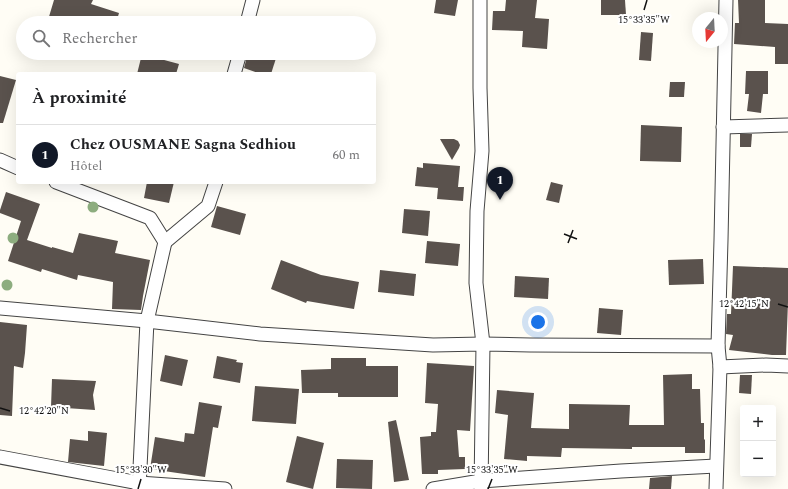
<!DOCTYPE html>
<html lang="fr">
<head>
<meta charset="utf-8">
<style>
  body { margin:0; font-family:Spectral,serif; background:#f6f6f6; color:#202124 }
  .controls { position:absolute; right:12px; bottom:12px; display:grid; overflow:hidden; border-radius:4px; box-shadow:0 4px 16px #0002 }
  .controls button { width:36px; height:36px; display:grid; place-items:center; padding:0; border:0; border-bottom:1px solid #e0e0e0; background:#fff; color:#202124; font:20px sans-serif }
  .compass { position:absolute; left:692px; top:12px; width:36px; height:36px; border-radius:50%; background:#fff; box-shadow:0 4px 16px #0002; rotate:198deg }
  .you { position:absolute; left:538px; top:322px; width:14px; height:14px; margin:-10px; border:3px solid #fff; border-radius:50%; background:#1a73e8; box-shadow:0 0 0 6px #1a73e833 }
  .badge { display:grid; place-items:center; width:26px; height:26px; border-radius:50%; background:#111827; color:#fff; font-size:13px; font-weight:700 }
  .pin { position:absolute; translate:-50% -33px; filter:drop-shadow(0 1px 2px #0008) }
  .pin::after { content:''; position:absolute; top:21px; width:14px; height:12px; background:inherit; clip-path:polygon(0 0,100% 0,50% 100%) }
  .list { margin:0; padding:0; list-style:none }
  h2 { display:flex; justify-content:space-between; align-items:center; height:52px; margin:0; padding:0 16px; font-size:17px }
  h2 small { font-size:13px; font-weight:400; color:#757577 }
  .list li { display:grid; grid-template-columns:26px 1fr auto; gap:12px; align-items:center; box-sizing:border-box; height:60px; padding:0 16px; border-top:1px solid #e0e0e0 }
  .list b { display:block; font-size:15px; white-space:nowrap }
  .list p { margin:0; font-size:13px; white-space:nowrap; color:#757577 }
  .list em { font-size:13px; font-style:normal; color:#757577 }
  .icon { flex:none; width:22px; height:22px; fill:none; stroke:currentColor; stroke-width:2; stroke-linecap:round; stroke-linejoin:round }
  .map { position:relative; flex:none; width:788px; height:489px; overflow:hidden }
  .search { position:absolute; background:#fff; box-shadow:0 4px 16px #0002; left:16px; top:16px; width:360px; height:44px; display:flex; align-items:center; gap:10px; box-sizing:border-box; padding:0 14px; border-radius:22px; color:#757577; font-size:15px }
  .panel { position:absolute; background:#fff; box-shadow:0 4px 16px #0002; left:16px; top:72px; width:360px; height:112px; border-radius:4px }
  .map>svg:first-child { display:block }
  .building { fill:#5a524d }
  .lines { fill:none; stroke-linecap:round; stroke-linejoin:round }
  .minor-casing { stroke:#444; stroke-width:15 }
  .minor { stroke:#fff; stroke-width:13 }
  .tree { fill:#8dad7f }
  .ticks { fill:none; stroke:#111; stroke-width:1.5 }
  .ticks-label { font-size:10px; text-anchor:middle; fill:#111; stroke:#fff; stroke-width:4; stroke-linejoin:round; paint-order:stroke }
</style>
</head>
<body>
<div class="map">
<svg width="788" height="489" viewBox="0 0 788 489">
  <rect width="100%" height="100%" fill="#fffdf5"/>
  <g class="building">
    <polygon points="54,0 93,0 91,4 119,13 116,23 58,23 48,20"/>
    <polygon points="436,0 458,0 455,16 434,13"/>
    <polygon points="506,0 537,0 535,18 549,19 547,49 522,47 523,31 492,30 493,11 505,11"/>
    <polygon points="601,0 625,0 626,15 601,15"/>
    <polygon points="738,0 765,0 765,23 788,24 788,64 775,64 775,47 734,44 735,23 739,23"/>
    <polygon points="641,32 653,33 651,61 639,60"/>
    <polygon points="248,53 271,53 277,55 271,74 261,74 244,68"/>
    <polygon points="142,54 179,64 176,74 137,74"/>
    <polygon points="746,71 768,71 768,94 763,94 761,113 747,111 749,94 745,94"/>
    <polygon points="0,76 16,80 3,123 0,123"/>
    <polygon points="670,82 685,82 684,97 669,97"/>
    <polygon points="641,125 682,127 681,162 640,161"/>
    <polygon points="740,134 752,134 751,147 740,147"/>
    <polygon points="440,139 454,139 458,141 460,145 459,148 452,160"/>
    <polygon points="423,163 460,166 458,187 464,187 463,201 437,199 438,188 415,186 417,167 423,168"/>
    <polygon points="147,182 174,182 169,203 144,198"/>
    <polygon points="551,182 563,185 559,203 546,200"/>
    <polygon points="6,192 40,204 27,240 52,248 52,247 73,253 79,233 118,241 115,253 150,260 143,296 141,310 112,309 113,282 78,275 77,280 42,269 41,272 8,261 21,221 0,213 0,210"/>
    <polygon points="217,206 246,214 240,235 211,227"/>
    <polygon points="404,209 430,211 428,236 402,233"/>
    <polygon points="427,241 460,244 458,266 425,263"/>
    <polygon points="703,259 704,284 669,285 668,260"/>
    <polygon points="281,260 321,275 359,282 354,309 307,301 306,303 271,289"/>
    <polygon points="733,266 788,268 788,302 786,355 772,355 729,350 733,335 726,334 727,314 731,314"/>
    <polygon points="380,270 416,274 414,296 378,292"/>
    <polygon points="515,276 549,278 548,299 514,297"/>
    <polygon points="599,308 623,310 621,335 597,333"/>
    <polygon points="0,322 27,325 25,353 23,368 14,366 12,416 0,415"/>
    <polygon points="165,355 188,360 182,386 160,381"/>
    <polygon points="217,356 237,360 236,362 243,363 240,383 213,378"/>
    <polygon points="331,358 366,358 366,366 398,366 398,397 338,397 338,393 302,393 301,370 331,369"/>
    <polygon points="427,363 474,366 470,431 457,430 459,457 465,457 465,469 438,470 438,474 422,474 420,437 431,436 431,432 436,432 438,404 425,403"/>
    <polygon points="692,374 692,389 700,389 701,423 704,423 704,440 705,439 705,453 685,453 685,447 632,447 632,449 562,448 561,457 527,456 527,461 504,459 508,415 495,413 497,390 534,393 531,428 569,429 569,404 630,405 629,425 664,425 663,375"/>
    <polygon points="740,375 752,375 751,394 739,393"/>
    <polygon points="52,379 96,381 93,395 95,410 51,407"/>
    <polygon points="255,386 299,389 296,424 252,421"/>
    <polygon points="199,402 222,406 218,428 213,427 205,477 150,469 155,437 184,442 185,433 194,434"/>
    <polygon points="396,420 409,480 394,482 388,422"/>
    <polygon points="88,431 107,433 104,466 68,462 70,439 88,441"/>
    <polygon points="297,436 324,443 313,489 286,482"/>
    <polygon points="337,459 373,460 372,489 336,488"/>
    <polygon points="672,476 671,489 649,489 650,478"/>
  </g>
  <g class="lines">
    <defs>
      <g id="minor">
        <polyline points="480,0 480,88 482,151 477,211 476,283 483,344 481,489"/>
        <polyline points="247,23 253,0"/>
        <polyline points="234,74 240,53"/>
        <polyline points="723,127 788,125"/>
        <polyline points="0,160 18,168"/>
        <polyline points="56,182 150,218 165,242 147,321 139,489"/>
        <polyline points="165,242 208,206 216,182"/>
        <polyline points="0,308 147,321 260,334 433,345 483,344 530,345 718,346"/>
        <polyline points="720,367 766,365 788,366"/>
        <polyline points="0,457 139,483 225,489"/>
        <polyline points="433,489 481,481 621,471 716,466"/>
        <polyline points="716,489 720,367 718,346 721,240 726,0"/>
      </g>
    </defs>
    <use href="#minor" class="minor-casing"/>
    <use href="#minor" class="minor"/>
  </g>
  <g class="tree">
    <circle cx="93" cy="207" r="5.5"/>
    <circle cx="13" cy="238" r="5.5"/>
    <circle cx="7" cy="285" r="5.5"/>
  </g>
  <path class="ticks" d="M 644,10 L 647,0M 564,234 L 577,239M 568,243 L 573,230M 778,304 L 788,307M 0,408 L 10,411M 138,489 L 141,479M 488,489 L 492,479"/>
  <g class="ticks-label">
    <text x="644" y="23">15°33'35"W</text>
    <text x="744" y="307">12°42'15"N</text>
    <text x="44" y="414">12°42'20"N</text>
    <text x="141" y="473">15°33'30"W</text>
    <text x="492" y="473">15°33'35"W</text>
  </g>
</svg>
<div class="controls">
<button>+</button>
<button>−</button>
</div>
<svg class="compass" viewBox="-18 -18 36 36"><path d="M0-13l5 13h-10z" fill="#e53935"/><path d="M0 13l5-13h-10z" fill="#757577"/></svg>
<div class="you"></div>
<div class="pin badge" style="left:500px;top:200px">1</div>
<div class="search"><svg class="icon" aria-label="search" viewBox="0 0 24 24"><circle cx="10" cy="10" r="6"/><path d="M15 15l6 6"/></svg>Rechercher</div>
<section class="panel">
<h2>À proximité<small></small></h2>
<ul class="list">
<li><span class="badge">1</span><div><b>Chez OUSMANE Sagna Sedhiou</b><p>Hôtel</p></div><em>60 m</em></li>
</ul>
</section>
</div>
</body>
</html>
